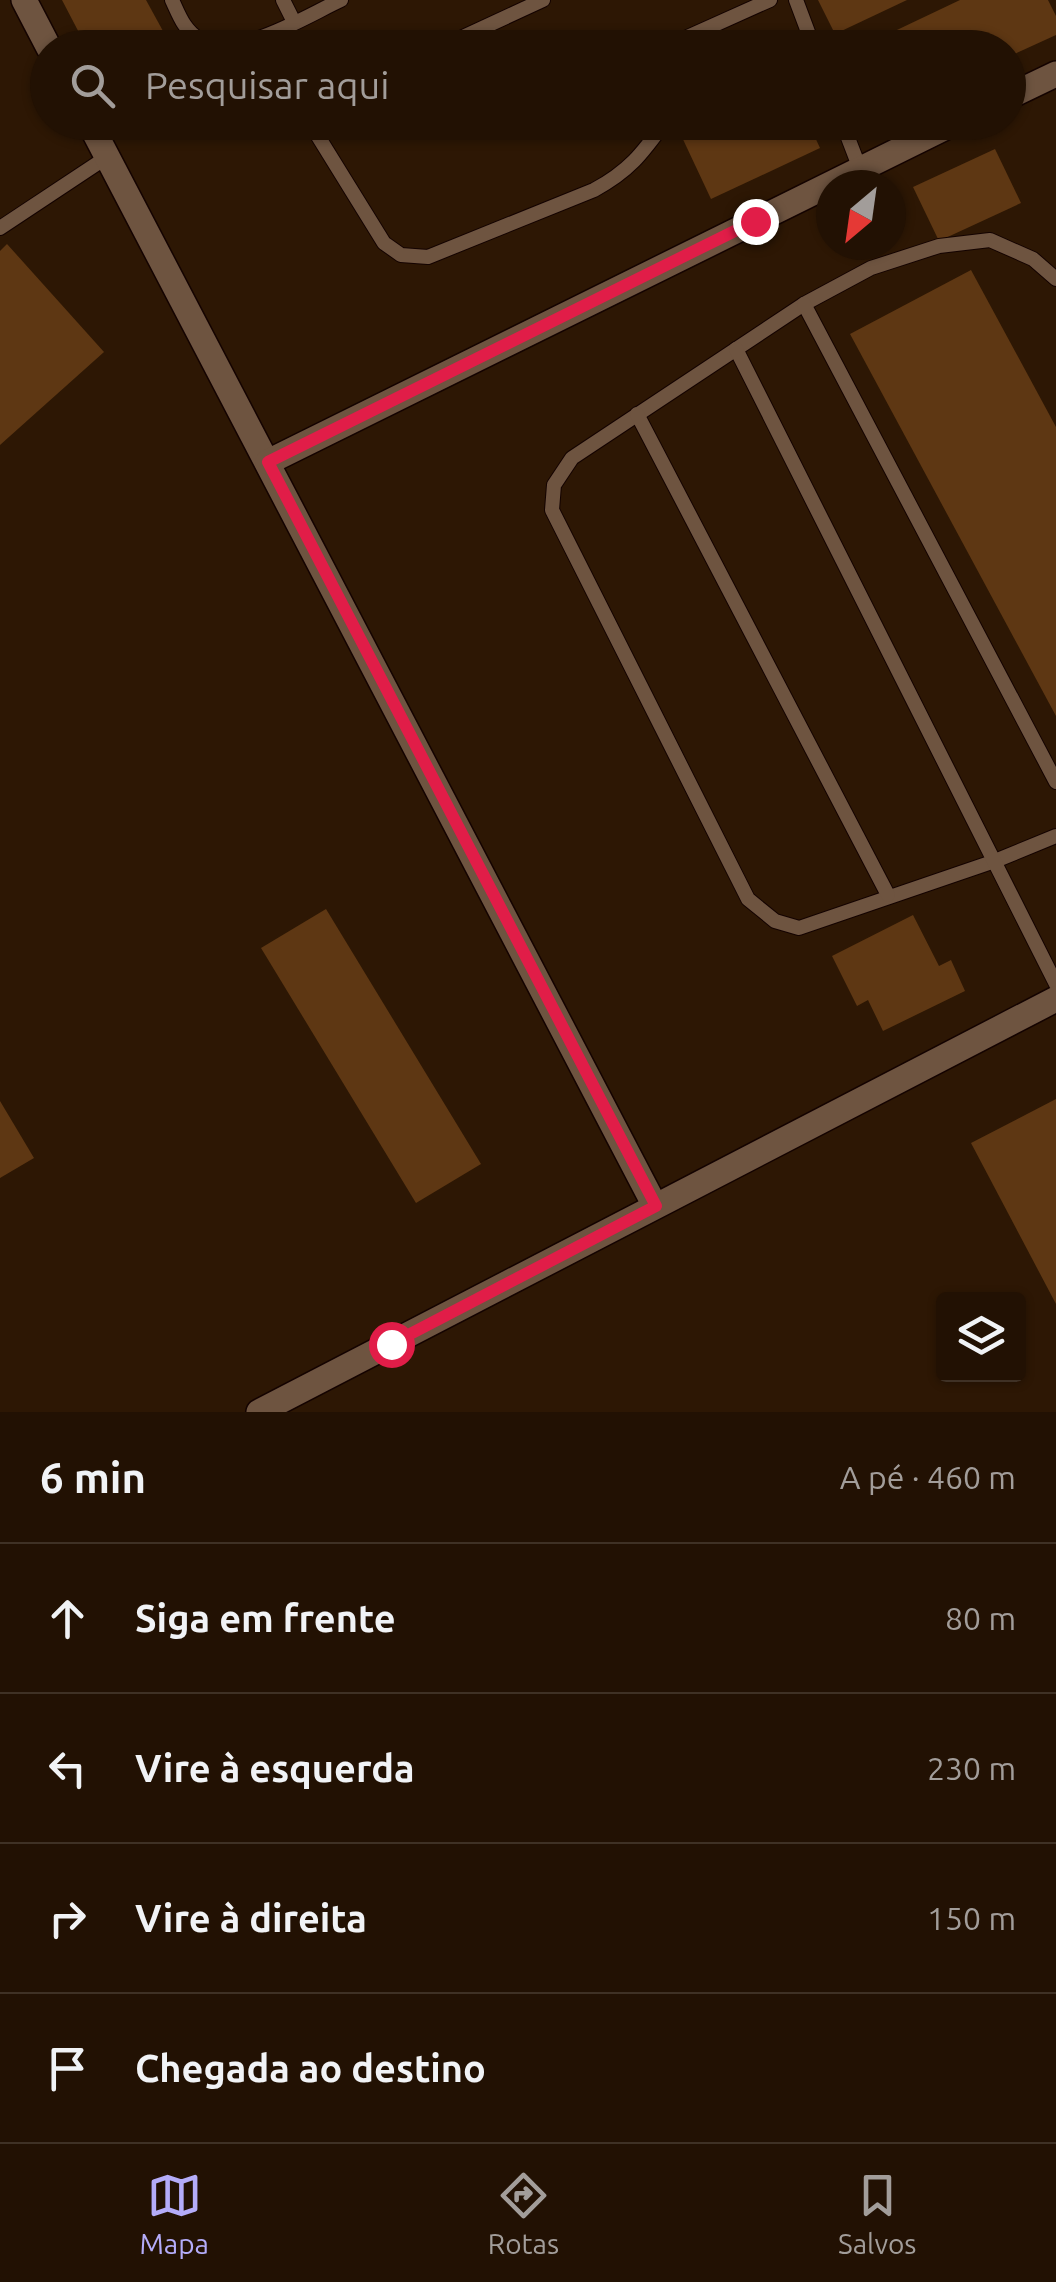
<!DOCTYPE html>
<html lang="pt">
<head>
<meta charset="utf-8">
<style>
  body { margin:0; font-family:Ubuntu,sans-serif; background:#2a1a0d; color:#f1f3f6 }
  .controls { position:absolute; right:30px; bottom:30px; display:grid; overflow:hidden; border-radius:10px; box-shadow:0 2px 8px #0004 }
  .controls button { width:90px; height:90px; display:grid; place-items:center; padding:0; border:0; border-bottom:2px solid #3f3125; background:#221103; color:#f1f3f6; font:50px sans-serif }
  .compass { position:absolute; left:816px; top:170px; width:90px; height:90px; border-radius:50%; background:#221103; box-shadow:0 2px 8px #0004; rotate:209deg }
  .stop { position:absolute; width:30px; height:30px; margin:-22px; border:8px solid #e11d48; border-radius:50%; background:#fff }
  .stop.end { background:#e11d48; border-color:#fff; box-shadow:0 2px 10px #0008 }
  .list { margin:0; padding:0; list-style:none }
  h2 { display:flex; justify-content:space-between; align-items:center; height:130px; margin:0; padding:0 40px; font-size:42px }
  h2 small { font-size:32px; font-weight:400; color:#a29d9a }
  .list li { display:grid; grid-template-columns:65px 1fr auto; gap:30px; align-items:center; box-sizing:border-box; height:150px; padding:0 40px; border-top:2px solid #3f3125 }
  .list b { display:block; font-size:38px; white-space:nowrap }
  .list em { font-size:32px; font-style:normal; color:#a29d9a }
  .icon { flex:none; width:55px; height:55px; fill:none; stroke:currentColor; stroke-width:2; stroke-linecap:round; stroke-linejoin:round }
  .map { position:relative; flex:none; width:1056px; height:1412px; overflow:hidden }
  .search { position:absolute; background:#221103; box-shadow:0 2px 8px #0004; left:30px; right:30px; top:30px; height:110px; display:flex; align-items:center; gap:25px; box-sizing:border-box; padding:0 35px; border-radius:55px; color:#a29d9a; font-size:38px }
  .sheet { height:730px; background:#221103 }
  nav { display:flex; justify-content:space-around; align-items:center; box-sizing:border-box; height:140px; border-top:2px solid #3f3125; background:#221103; font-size:28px; color:#a29d9a }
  nav a { display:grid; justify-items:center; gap:5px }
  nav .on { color:#b4acf9 }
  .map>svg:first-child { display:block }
  .building { fill:#5e3713 }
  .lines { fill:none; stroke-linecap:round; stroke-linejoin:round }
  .lane-casing { stroke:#140300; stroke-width:16 }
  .street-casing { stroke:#140300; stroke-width:28 }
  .lane { stroke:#6e5440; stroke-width:14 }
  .street { stroke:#6e5440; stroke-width:25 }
  .route { stroke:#e11d48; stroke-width:12 }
</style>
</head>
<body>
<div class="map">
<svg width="1056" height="1412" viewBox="0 0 1056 1412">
  <rect width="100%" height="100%" fill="#2d1704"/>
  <g class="building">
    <polygon points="62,0 146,0 169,42 160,48 87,48"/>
    <polygon points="818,0 907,0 835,34"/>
    <polygon points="960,0 1048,0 1056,16 1056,35 1008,57 1008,48 859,48"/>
    <polygon points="703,122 808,122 820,148 711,199 680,133"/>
    <polygon points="995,149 1021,203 939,241 913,187"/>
    <polygon points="7,244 104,352 0,445 0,251"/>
    <polygon points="971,270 1056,427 1056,716 850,334"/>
    <polygon points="326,909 481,1164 416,1203 261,948"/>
    <polygon points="913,915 939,966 951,960 965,991 883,1031 868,1000 857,1006 832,956"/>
    <polygon points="1056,1099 1056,1304 971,1143"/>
    <polygon points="0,1101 34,1158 0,1178"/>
  </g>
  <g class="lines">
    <defs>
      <g id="lane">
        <path d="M 172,0 C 179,15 184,30 199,39 C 236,61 306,16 341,0"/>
        <polyline points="283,0 294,22"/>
        <polyline points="796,0 814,48"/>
        <polyline points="439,48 543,0"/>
        <polyline points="663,48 770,0"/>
        <path d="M 317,122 L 316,133 L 384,243 L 401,255 L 428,257 L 594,190 C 629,171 642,154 665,122"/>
        <polyline points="842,122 860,169"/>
        <polyline points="0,228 107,157"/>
        <polyline points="1056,279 1033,259 990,240 939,246 871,268 804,304 572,458 554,485 552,510 748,899 775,921 799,928 995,861 1056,836"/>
        <polyline points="804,304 1056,782"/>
        <polyline points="736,349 1056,984"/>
        <polyline points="637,414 888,895"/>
      </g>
      <g id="street">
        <polyline points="24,0 49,48"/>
        <polyline points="1008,97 1056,74"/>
        <polyline points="89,122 655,1206"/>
        <polyline points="268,462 956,122"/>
        <polyline points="259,1412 1056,999"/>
      </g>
    </defs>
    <use href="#lane" class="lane-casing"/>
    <use href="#street" class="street-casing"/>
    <use href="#lane" class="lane"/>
    <use href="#street" class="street"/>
  </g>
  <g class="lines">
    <polyline class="route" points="391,1344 656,1206 268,462 755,221"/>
  </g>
</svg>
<div class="controls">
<button><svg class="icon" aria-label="layers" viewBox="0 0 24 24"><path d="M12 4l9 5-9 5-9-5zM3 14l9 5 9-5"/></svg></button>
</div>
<svg class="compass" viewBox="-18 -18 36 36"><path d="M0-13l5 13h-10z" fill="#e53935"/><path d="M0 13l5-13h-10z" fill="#a29d9a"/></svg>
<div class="stop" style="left:391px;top:1344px"></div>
<div class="stop end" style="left:755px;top:221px"></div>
<div class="search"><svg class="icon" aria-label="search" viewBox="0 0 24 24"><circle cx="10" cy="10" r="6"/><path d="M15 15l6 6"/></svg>Pesquisar aqui</div>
</div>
<section class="sheet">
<h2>6 min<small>A pé · 460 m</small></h2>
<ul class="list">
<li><svg class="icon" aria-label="ahead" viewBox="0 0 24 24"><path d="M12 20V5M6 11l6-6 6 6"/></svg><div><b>Siga em frente</b></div><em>80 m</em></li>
<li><svg class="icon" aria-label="left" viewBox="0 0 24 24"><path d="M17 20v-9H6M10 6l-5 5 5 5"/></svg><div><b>Vire à esquerda</b></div><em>230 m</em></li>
<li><svg class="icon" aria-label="right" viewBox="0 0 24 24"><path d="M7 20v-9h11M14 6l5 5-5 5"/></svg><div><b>Vire à direita</b></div><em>150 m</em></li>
<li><svg class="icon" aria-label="arrive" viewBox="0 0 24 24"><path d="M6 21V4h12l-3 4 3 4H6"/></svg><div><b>Chegada ao destino</b></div></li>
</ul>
</section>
<nav>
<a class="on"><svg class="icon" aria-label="map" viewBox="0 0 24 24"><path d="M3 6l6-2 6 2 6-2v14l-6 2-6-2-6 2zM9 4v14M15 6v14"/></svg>Mapa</a>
<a><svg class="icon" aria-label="directions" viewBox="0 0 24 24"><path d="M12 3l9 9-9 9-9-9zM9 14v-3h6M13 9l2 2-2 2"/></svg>Rotas</a>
<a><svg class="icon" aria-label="saved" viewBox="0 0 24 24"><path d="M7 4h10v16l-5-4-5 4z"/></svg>Salvos</a>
</nav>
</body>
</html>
